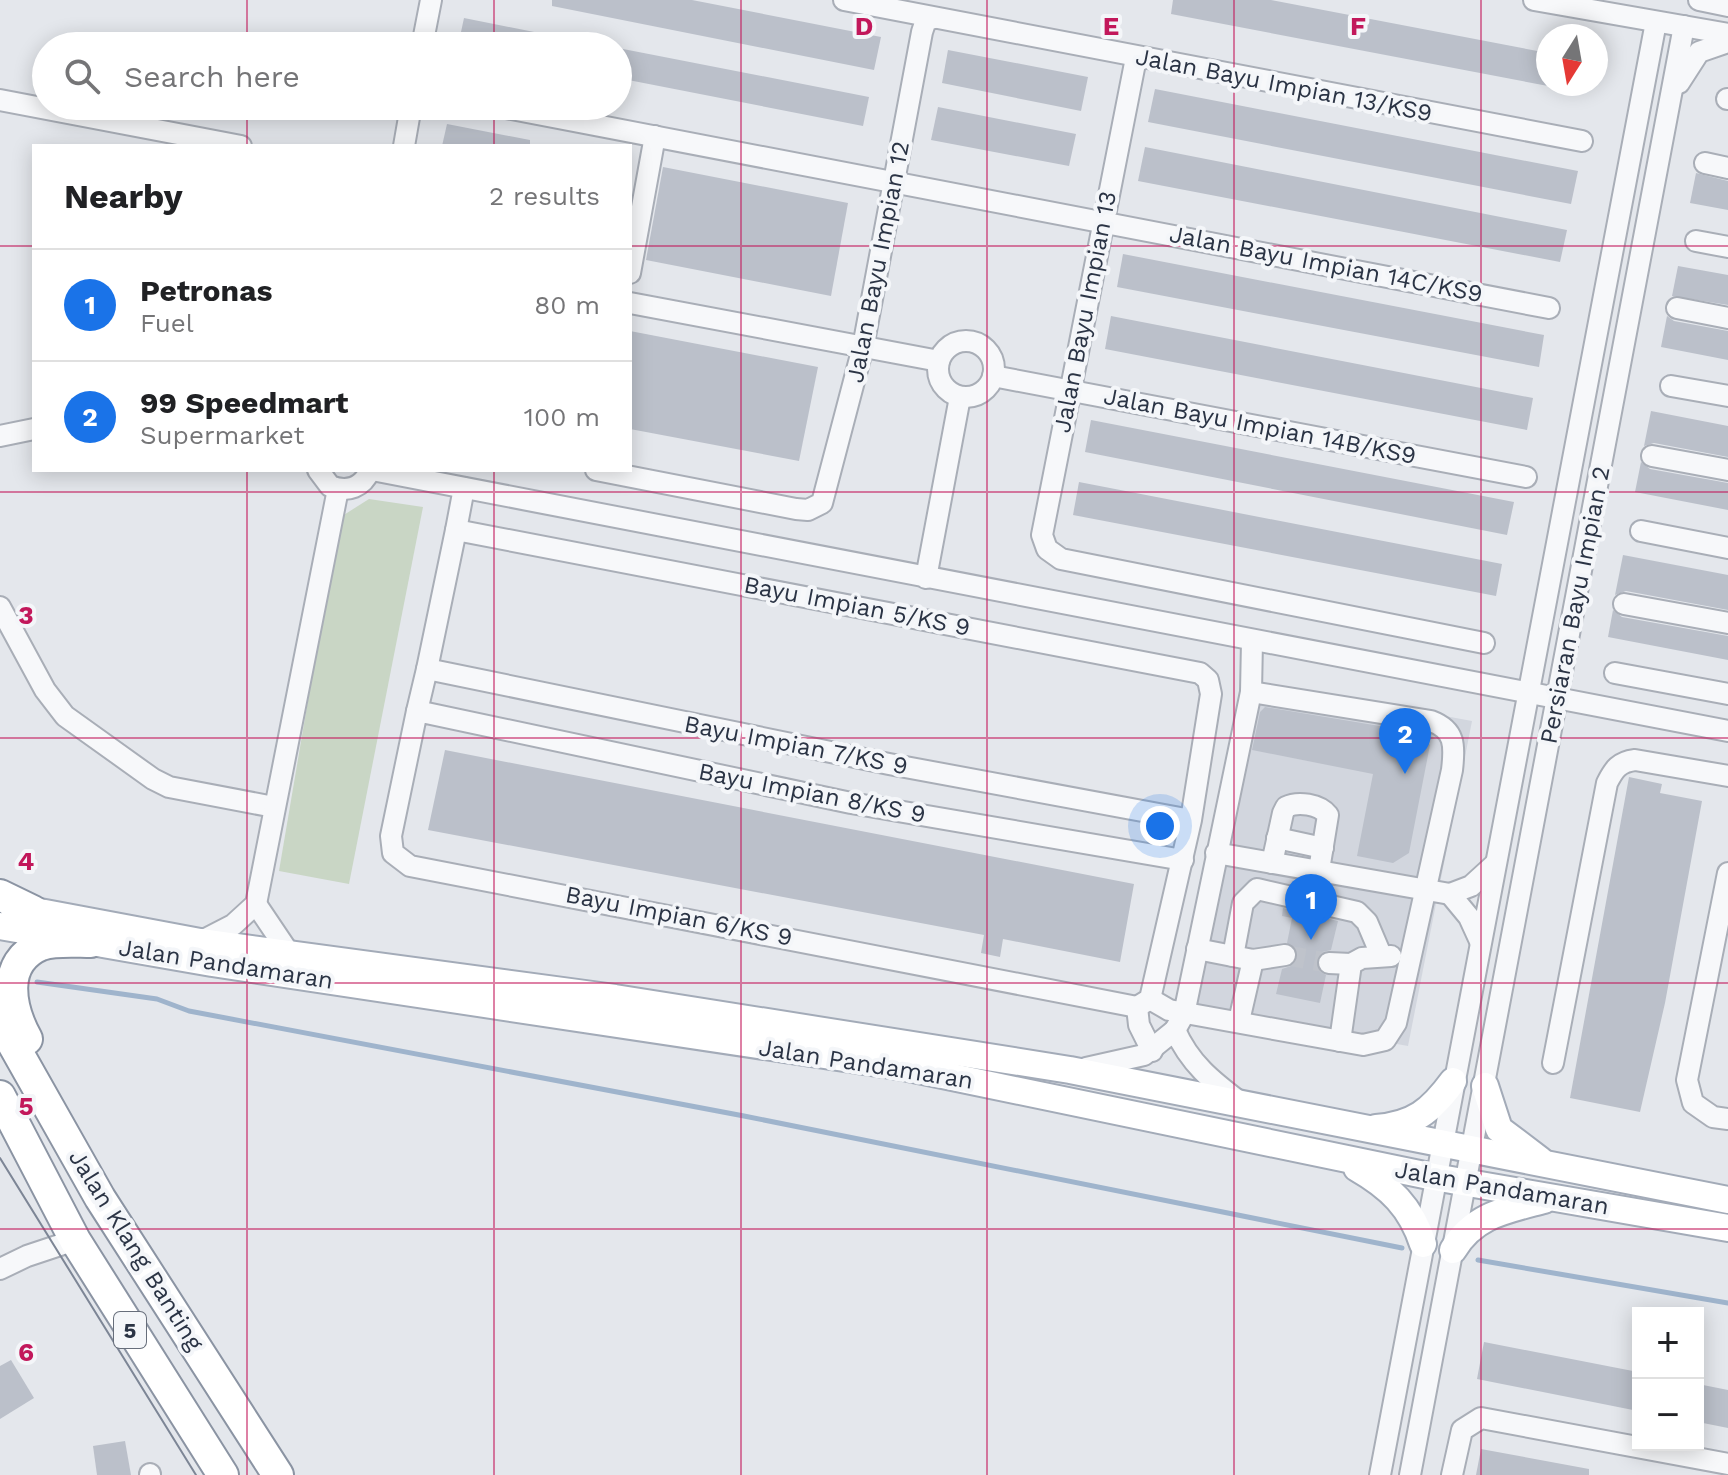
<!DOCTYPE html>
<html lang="en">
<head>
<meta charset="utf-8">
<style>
  body { margin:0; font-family:"Work Sans",sans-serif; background:#f2f2f2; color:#202124 }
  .controls { position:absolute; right:24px; bottom:24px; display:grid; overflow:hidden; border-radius:0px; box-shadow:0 4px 20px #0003 }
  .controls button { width:72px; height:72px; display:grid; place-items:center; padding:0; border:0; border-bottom:2px solid #e0e0e0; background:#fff; color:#202124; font:40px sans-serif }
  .compass { position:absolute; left:1536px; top:24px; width:72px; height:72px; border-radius:50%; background:#fff; box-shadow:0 4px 20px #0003; rotate:191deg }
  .you { position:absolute; left:1160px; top:826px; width:28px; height:28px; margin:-20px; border:6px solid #fff; border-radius:50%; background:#1a73e8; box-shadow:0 0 0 12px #1a73e833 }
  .badge { display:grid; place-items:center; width:52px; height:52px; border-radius:50%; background:#1a73e8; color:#fff; font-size:26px; font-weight:700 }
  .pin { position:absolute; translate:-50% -66px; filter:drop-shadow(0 2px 4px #0008) }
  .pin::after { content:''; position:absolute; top:42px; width:28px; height:24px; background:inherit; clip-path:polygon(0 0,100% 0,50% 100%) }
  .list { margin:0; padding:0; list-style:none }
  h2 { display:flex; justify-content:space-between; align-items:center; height:104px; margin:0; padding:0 32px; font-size:34px }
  h2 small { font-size:26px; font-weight:400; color:#757577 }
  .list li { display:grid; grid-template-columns:52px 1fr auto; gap:24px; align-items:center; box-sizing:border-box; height:112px; padding:0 32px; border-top:2px solid #e0e0e0 }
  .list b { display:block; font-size:30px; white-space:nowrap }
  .list p { margin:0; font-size:26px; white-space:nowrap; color:#757577 }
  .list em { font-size:26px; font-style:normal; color:#757577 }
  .icon { flex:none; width:44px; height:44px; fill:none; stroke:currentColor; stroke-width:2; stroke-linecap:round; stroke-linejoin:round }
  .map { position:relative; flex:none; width:1728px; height:1475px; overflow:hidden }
  .search { position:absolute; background:#fff; box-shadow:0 4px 20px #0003; left:32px; top:32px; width:600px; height:88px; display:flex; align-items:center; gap:20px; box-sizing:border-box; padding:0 28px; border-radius:44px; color:#757577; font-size:30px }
  .panel { position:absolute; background:#fff; box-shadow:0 4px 20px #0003; left:32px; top:144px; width:600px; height:328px; border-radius:0px }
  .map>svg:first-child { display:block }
  .built { fill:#d2d6de }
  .green { fill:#c9d6c5 }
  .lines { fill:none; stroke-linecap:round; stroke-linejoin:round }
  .stream { stroke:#9fb4cc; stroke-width:5 }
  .building { fill:#bbc0ca }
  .minor-tunnel { stroke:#bfc3cb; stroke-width:20; stroke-dasharray:20 10; stroke-linecap:butt }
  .minor-casing { stroke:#a9aeb7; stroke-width:24 }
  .major-casing { stroke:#a3abb8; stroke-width:30 }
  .highway-casing { stroke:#8b94a3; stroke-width:34 }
  .minor { stroke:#f7f8fa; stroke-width:20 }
  .major { stroke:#fff; stroke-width:26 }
  .highway { stroke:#fff; stroke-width:30 }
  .tram { stroke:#7d8696; stroke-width:2 }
  .grid { fill:none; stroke:#c2185b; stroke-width:2; stroke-opacity:0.55 }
  .labels { text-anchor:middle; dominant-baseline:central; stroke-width:8; stroke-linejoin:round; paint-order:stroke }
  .shield { fill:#f4f6f9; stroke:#676e7b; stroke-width:2 }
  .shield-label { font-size:22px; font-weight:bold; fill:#2b3445 }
  .street-label { font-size:24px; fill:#2b3445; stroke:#f4f6f9 }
  .grid-label { font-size:26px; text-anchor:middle; font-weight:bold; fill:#c2185b; stroke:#f4f6f9; stroke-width:8; stroke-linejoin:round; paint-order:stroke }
</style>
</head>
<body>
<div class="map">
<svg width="1728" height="1475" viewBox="0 0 1728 1475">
  <rect width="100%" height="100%" fill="#e4e7ec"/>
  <polygon class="built" points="1260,682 1472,721 1408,1046 1197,1008"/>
  <polygon class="green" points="369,499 423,507 349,884 279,871 339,518"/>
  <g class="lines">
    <g class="stream">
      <polyline points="37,982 157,999 189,1011 744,1116 1402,1248"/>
      <polyline points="1478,1260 1728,1303"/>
    </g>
  </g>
  <g class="building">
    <polygon points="552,0 692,0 881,37 874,70 552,6"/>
    <polygon points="1173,0 1271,0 1548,53 1548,86 1171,14"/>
    <polygon points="464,18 574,40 573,46 458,46"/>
    <polygon points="618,48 869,97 863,126 618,78"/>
    <polygon points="948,50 1088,77 1081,111 942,83"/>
    <polygon points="1155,89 1578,171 1571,204 1148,122"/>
    <polygon points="938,107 1076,134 1069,166 931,140"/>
    <polygon points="447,124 530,140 530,146 442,146"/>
    <polygon points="1145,147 1567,230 1560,262 1138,181"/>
    <polygon points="663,167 848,203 831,296 646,260"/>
    <polygon points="1696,173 1728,181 1728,210 1690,203"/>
    <polygon points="1123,254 1544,335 1539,367 1117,287"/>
    <polygon points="1678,266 1728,275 1728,305 1672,296"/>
    <polygon points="1111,316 1533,398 1527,430 1105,349"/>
    <polygon points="1667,316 1674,321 1728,331 1728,360 1661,347"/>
    <polygon points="630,331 818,367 799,461 630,429"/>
    <polygon points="1651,411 1728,426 1728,457 1654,443 1644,446"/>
    <polygon points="1091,420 1514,502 1507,535 1085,452"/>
    <polygon points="1641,462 1650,469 1728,483 1728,510 1635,492"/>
    <polygon points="1079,482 1502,564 1496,596 1073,515"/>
    <polygon points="1623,555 1728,575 1728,610 1626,591 1615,595"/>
    <polygon points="1613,610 1622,617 1728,636 1728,660 1608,637"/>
    <polygon points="1265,707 1422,733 1430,745 1409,853 1393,863 1357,856 1373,774 1252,750 1260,712"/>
    <polygon points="445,750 1134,884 1120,962 1003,939 1000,957 981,953 984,935 428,830"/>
    <polygon points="1629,777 1662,784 1660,793 1702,801 1665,1003 1640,1112 1570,1098"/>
    <polygon points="1283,908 1338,921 1331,950 1322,952 1316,962 1318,970 1326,975 1320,1003 1276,994 1282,969 1294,965 1298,954 1287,943 1292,918 1282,916"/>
    <polygon points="1484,1342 1638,1372 1638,1411 1477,1379"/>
    <polygon points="11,1360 34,1398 0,1419 0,1366"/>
    <polygon points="1698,1384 1728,1390 1728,1428 1698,1422"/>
    <polygon points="125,1441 131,1475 97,1475 93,1446"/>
    <polygon points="1481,1449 1589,1469 1589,1475 1476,1475"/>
  </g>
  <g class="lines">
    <polyline class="minor-tunnel" points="1285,955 1329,963"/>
    <defs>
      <g id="minor">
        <polyline points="844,0 1582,141"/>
        <polyline points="1534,0 1728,34"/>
        <polyline points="1699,0 1728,6"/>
        <polyline points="422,46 431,0"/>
        <polyline points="1136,58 1042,535 1047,549 1061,559 1484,643"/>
        <polyline points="1679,83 1699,52 1728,42"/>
        <polyline points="1727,99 1728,99"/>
        <polyline points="0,100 241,146"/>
        <polyline points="496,106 1549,308"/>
        <polyline points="404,146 411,106"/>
        <polyline points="1705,163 1728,168"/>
        <polyline points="1696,241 1728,247"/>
        <polyline points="630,273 655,136"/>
        <polyline points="630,303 939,361"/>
        <polyline points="1677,308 1728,318"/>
        <circle cx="966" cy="369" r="28"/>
        <polyline points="993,376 1526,477"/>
        <polyline points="1671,386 1728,396"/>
        <polyline points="0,436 34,429"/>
        <polyline points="1652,456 1728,470"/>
        <path d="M 318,470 L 330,486 C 348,493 363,487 370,470"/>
        <polyline points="372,470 1728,731"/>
        <polyline points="596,470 796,509 808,510 822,503 863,347 922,32 926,20 934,18"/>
        <polyline points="456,530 464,488"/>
        <polyline points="1641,531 1728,548"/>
        <polyline points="926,578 960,397"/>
        <polyline points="1624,604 1728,623"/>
        <polyline points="0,607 45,690 65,716 153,779 169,787 274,807"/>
        <polyline points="1615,673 1728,694"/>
        <polyline points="417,711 427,669"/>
        <polyline points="1277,838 1323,848"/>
        <polyline points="1216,853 1450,894"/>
        <path d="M 1272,863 L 1283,813 L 1286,807 C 1298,801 1319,804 1328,815 L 1319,870"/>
        <polyline points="1728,873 1687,1080 1693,1103 1713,1117 1728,1119"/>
        <polyline points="256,904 291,956"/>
        <polyline points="1480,941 1469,917 1450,894 1471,886 1494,865"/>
        <polyline points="200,942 233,925 256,904 338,489"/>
        <polyline points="1197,949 1253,960 1285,955"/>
        <polyline points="1233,956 1243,903 1257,889 1357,912 1367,922 1381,955"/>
        <polyline points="1329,963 1351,964"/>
        <path d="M 1150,999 L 1169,1010 L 1363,1045 L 1385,1040 L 1396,1023 L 1452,770 C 1455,745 1455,730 1431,721 L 1251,692"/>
        <polyline points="1137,1007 1150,999 1191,820 1211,694 1208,680 1200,673 456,530 427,669 889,764 1191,820"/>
        <polyline points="1137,1007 410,866 393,853 391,836 417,711 851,803 1183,860"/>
        <polyline points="1137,1007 1139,1025 1152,1051"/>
        <polyline points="1239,1021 1253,960"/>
        <polyline points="1175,1030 1184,1014 1251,692 1252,641"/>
        <polyline points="1340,1041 1351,964 1362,958 1391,956"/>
        <path d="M 1553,1063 L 1607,783 C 1614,769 1619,762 1635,760 L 1728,776"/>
        <path d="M 1086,1068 L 1144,1055 L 1175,1030 C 1190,1064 1212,1081 1241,1103"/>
        <polyline points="0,1269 27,1256 75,1240"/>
        <polyline points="150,1474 150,1475"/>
        <polyline points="1380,1475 1656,22"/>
        <polyline points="1410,1475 1684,26"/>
        <polyline points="1452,1475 1462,1430 1481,1418 1728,1464"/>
      </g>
      <g id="major">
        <polyline points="13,907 200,942 615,998 1070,1070 1728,1200"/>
        <polyline points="0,926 212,963 904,1067 1434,1177 1728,1228"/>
        <polyline points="1485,1086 1499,1129 1540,1160"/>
        <path d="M 1376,1128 C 1414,1125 1431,1111 1453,1081"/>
        <path d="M 1357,1168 C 1390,1187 1411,1207 1423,1244"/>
        <path d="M 1453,1250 C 1474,1215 1506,1210 1544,1200"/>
      </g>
      <g id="highway">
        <polyline points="0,895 33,911"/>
        <polyline points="0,1021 100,1198 278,1475"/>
        <path d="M 27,1039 C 10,1008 0,962 41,945 C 55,940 76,942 91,942"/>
        <polyline points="0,1096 75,1240 223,1475"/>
      </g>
    </defs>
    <use href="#minor" class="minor-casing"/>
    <use href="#major" class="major-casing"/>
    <use href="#highway" class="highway-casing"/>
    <use href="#minor" class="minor"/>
    <use href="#major" class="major"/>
    <use href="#highway" class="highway"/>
    <polyline class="tram" points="0,1158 196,1475"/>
  </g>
  <path class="grid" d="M 247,0 L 247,46M 494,0 L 494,46M 741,0 L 741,1475M 987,0 L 987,1475M 1234,0 L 1234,1475M 1481,0 L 1481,1475M 247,106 L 247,146M 494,106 L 494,146M 0,246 L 34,246M 630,246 L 1728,246M 247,470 L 247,1475M 494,470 L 494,1475M 0,492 L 1728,492M 0,738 L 1728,738M 0,983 L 1728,983M 0,1229 L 1728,1229"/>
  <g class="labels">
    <rect class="shield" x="114" y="1312" width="32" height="36" rx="6"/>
    <g class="shield-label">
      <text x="130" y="1330">5</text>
    </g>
    <g class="street-label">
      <text transform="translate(1284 85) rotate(11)">Jalan Bayu Impian 13/KS9</text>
      <text transform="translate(878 262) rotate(-79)">Jalan Bayu Impian 12</text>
      <text transform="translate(1326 264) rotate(11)">Jalan Bayu Impian 14C/KS9</text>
      <text transform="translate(1085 312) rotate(-79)">Jalan Bayu Impian 13</text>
      <text transform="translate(1260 426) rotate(11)">Jalan Bayu Impian 14B/KS9</text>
      <text transform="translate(1575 605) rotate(-79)">Persiaran Bayu Impian 2</text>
      <text transform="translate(857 606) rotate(11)">Bayu Impian 5/KS 9</text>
      <text transform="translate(796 745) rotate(11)">Bayu Impian 7/KS 9</text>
      <text transform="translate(812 793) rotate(11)">Bayu Impian 8/KS 9</text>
      <text transform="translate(679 916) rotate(11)">Bayu Impian 6/KS 9</text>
      <text transform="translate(226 964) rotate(9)">Jalan Pandamaran</text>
      <text transform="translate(866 1064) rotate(9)">Jalan Pandamaran</text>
      <text transform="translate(1502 1188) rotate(10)">Jalan Pandamaran</text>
      <text transform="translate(136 1250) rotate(58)">Jalan Klang Banting</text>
    </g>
  </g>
  <g class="grid-label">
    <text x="864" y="35">D</text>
    <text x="1111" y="35">E</text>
    <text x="1358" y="35">F</text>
    <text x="26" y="624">3</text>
    <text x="26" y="870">4</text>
    <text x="26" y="1115">5</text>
    <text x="26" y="1361">6</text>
  </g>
</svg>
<div class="controls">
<button>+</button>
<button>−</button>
</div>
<svg class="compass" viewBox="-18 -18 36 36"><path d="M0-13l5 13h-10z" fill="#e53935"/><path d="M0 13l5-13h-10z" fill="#757577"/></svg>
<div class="you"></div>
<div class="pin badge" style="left:1311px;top:940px">1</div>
<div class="pin badge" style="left:1405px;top:774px">2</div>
<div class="search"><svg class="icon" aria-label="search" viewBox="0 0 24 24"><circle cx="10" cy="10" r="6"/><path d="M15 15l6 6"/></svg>Search here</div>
<section class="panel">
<h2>Nearby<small>2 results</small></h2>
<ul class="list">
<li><span class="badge">1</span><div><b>Petronas</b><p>Fuel</p></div><em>80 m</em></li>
<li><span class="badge">2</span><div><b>99 Speedmart</b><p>Supermarket</p></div><em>100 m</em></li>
</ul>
</section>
</div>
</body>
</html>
